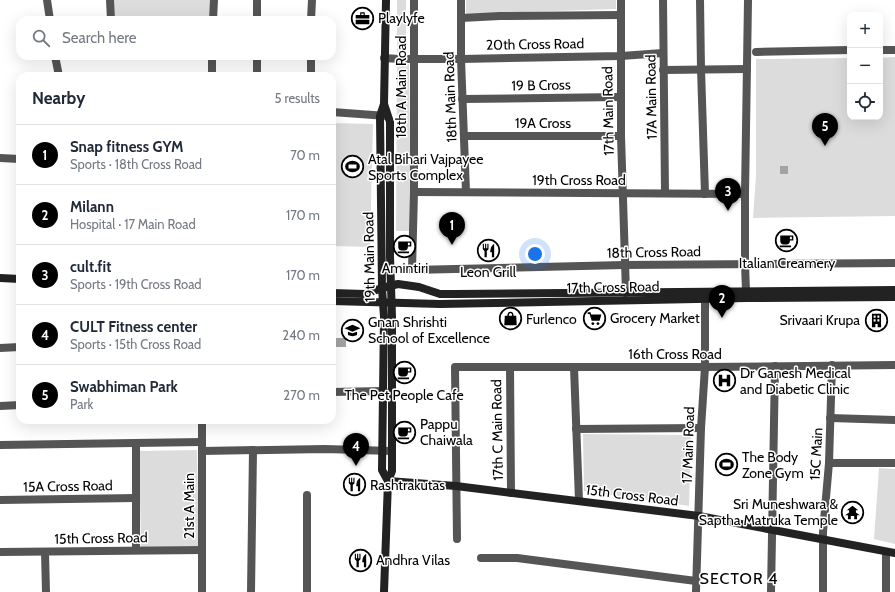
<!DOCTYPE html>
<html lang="en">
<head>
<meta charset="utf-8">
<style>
  body { margin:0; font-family:Cabin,sans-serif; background:#f6f6f7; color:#1f2937 }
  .controls { position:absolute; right:12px; top:12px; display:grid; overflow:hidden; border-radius:8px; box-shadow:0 4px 16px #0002 }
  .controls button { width:36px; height:36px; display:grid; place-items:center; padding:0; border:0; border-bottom:1px solid #e0e1e3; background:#fff; color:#1f2937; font:20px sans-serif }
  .you { position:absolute; left:535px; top:254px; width:14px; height:14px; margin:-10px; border:3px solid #fff; border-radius:50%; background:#1a73e8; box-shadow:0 0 0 6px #1a73e833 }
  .badge { display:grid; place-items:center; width:26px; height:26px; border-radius:50%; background:#000; color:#fff; font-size:13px; font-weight:700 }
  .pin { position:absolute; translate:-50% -33px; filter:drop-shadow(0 1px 2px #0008) }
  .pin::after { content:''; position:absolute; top:21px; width:14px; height:12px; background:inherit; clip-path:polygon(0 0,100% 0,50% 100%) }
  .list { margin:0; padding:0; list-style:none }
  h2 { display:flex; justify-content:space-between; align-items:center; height:52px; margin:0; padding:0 16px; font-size:17px }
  h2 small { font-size:13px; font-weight:400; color:#747a83 }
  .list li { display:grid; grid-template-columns:26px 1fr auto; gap:12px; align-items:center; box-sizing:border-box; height:60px; padding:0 16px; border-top:1px solid #e0e1e3 }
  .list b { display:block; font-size:15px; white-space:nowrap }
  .list p { margin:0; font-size:13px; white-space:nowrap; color:#747a83 }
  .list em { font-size:13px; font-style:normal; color:#747a83 }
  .icon { flex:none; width:22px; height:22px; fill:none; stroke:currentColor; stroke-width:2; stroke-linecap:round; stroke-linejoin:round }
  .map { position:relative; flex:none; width:895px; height:592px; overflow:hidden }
  .search { position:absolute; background:#fff; box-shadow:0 4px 16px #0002; left:16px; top:16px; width:320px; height:44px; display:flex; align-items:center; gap:10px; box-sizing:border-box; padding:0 14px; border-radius:12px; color:#747a83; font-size:15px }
  .panel { position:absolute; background:#fff; box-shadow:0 4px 16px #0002; left:16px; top:72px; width:320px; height:352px; border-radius:12px }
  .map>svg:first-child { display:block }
  .green { fill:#dcdcdc }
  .water { fill:#a3a3a3 }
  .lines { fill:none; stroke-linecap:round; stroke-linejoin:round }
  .street { stroke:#555; stroke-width:8 }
  .secondary { stroke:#222; stroke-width:8 }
  .labels { text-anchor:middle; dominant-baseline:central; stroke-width:3; stroke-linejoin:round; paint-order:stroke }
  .poi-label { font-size:14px; fill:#000; stroke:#fff; text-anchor:start }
  .street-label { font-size:14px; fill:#000; stroke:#fff }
  .quarter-label { font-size:16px; letter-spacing:1px; fill:#000; stroke:#fff }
</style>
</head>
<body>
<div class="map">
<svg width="895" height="592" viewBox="0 0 895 592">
  <rect width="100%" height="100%" fill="#fff"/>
  <g class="green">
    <polygon points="112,0 210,0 210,20 114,20"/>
    <rect x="397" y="0" width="9" height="53"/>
    <polygon points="466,0 616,0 616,9 466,14"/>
    <polygon points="895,57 895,216 753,218 756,176 756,59 850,58 850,117 880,117 880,58"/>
    <polygon points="397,64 409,64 411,231 396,231"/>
    <polygon points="332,123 373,124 370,247 332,246"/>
    <polygon points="583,434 691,435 689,506 584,491"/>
    <polygon points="197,450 199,546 141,547 139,451"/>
    <polygon points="879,468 895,469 895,544 874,539"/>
  </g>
  <g class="water">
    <rect x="780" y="166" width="8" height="8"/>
    <rect x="332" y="338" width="14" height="9"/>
  </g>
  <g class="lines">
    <g class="street">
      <polyline points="47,0 50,20"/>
      <polyline points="110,0 111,20"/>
      <polyline points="414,0 414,192 412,270 624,265 895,263"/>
      <polyline points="461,0 461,59 466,192"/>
      <polyline points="621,0 621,136 626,293"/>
      <polyline points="663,0 665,193"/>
      <polyline points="700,0 701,69 705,194"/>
      <polyline points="461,18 500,16 621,15"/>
      <polyline points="213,20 214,0"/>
      <polyline points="257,20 257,0"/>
      <polyline points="311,20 312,0"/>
      <polyline points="880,50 895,50"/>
      <polyline points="756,52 850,50"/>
      <polyline points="55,56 59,76"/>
      <polyline points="384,58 399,59"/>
      <polyline points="408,59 461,59 621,56 663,53"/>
      <polyline points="663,70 747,69"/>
      <polyline points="212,76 212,56"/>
      <polyline points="257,76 257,56"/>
      <polyline points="311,76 311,56"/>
      <polyline points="462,99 621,97"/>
      <polyline points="332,112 387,116"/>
      <polyline points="464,136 621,136"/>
      <polyline points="0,158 20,159"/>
      <polyline points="414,192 745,194"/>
      <polyline points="746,291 745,264 745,194 748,0"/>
      <polyline points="0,348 20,347"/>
      <polyline points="510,367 511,493"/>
      <polyline points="574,367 579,501"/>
      <polyline points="332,392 384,391"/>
      <polyline points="0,406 20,405"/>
      <polyline points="830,418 895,420"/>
      <polyline points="202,420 202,592"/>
      <polyline points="576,429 701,428"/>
      <polyline points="136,443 136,550"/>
      <polyline points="0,445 202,442"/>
      <polyline points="202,451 325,449 392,451"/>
      <polyline points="829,463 895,463"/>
      <polyline points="307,495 307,592"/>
      <polyline points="0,500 136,498"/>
      <polyline points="457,539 455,367 705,367 895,365"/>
      <polyline points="0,552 202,550"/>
      <polyline points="45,552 46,592"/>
      <polyline points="886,552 886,592"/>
      <polyline points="481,558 517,558 696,581"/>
      <polyline points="251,592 253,450"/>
      <polyline points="696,592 701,428 705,367 705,299"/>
      <polyline points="771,592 775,366"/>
      <polyline points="823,592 823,532 829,463 832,365"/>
    </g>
    <g class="secondary">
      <polyline points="384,104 380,116 382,288 384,317 382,470 388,481"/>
      <polyline points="0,278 20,279"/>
      <polyline points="332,293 365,294 382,288 398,284 419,287 440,294 455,294 895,290"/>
      <polyline points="332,301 440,304 747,298 895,297"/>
      <polyline points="388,481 456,486 699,516 895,553"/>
      <polyline points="384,592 388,481 392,471 392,317 390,256 390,122 384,104 386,0"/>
    </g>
  </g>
  <defs>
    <symbol id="office-ring" viewBox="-11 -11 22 22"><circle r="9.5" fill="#fff" stroke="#000" stroke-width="1.5"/><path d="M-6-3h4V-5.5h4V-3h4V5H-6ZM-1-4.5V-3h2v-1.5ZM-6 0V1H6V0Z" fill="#000"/></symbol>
    <symbol id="stadium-ring" viewBox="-11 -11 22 22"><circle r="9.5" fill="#fff" stroke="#000" stroke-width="1.5"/><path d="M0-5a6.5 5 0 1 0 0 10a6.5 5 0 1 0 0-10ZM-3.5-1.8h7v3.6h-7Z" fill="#000"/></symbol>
    <symbol id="cafe-ring" viewBox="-11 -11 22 22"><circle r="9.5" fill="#fff" stroke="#000" stroke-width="1.5"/><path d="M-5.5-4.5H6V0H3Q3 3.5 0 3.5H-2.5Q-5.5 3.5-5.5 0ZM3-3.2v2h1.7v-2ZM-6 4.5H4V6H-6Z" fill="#000"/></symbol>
    <symbol id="restaurant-ring" viewBox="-11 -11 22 22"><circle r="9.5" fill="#fff" stroke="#000" stroke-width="1.5"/><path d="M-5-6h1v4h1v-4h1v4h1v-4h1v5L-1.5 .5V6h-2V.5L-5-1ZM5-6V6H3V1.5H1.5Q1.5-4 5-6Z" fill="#000"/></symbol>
    <symbol id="supermarket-ring" viewBox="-11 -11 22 22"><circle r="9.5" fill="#fff" stroke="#000" stroke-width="1.5"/><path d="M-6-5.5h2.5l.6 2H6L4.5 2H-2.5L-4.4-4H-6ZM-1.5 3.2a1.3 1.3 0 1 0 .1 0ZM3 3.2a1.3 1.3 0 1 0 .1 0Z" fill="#000"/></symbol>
    <symbol id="shop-ring" viewBox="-11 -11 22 22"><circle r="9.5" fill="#fff" stroke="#000" stroke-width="1.5"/><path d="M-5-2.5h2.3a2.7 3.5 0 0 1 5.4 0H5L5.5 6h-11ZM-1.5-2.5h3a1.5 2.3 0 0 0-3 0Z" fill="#000"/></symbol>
    <symbol id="building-ring" viewBox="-11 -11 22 22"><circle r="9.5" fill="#fff" stroke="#000" stroke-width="1.5"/><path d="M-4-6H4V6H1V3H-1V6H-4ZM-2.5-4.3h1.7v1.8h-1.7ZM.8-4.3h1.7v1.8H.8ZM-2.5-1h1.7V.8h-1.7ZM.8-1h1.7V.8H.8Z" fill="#000"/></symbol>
    <symbol id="school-ring" viewBox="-11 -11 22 22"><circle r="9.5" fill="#fff" stroke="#000" stroke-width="1.5"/><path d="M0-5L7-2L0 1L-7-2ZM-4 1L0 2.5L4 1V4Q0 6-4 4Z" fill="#000"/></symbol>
    <symbol id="hospital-ring" viewBox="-11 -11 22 22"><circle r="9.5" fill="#fff" stroke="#000" stroke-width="1.5"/><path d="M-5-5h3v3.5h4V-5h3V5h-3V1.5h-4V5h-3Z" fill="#000"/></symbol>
    <symbol id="temple-ring" viewBox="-11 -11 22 22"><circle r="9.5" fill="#fff" stroke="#000" stroke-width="1.5"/><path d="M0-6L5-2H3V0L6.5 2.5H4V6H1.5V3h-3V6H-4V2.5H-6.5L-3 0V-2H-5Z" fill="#000"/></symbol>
  </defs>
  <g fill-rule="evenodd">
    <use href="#office-ring" x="350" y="6" width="25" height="25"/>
    <use href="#stadium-ring" x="340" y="154" width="25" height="25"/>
    <use href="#cafe-ring" x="774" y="228" width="25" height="25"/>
    <use href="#cafe-ring" x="392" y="234" width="25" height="25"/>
    <use href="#restaurant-ring" x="476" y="238" width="25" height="25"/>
    <use href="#supermarket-ring" x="582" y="306" width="25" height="25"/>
    <use href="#shop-ring" x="498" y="306" width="25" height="25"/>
    <use href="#building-ring" x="864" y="308" width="25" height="25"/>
    <use href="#school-ring" x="340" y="318" width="25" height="25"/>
    <use href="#cafe-ring" x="392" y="360" width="25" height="25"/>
    <use href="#hospital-ring" x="712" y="368" width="25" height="25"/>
    <use href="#cafe-ring" x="392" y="420" width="25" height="25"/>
    <use href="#stadium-ring" x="714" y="452" width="25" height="25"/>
    <use href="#restaurant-ring" x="342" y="472" width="25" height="25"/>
    <use href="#temple-ring" x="840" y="500" width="25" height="25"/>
    <use href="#restaurant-ring" x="348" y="548" width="25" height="25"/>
  </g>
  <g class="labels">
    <g class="poi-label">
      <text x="378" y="18">Playlyfe</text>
      <text x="368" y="159">Atal Bihari Vajpayee<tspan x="368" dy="16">Sports Complex</tspan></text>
      <text x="787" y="263" text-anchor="middle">Italian Creamery</text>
      <text x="405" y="268" text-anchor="middle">Amintiri</text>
      <text x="488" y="272" text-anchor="middle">Leon Grill</text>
      <text x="610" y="318">Grocery Market</text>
      <text x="526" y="319">Furlenco</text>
      <text x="860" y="320" text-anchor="end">Srivaari Krupa</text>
      <text x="368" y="322">Gnan Shrishti<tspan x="368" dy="16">School of Excellence</tspan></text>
      <text x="740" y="373">Dr Ganesh Medical<tspan x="740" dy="16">and Diabetic Clinic</tspan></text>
      <text x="404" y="395" text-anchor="middle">The Pet People Cafe</text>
      <text x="420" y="424">Pappu<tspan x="420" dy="16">Chaiwala</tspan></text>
      <text x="742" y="457">The Body<tspan x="742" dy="16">Zone Gym</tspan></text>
      <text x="370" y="485">Rashtrakutas</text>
      <text x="838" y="504" text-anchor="end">Sri Muneshwara &amp;<tspan x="838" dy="16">Saptha Matruka Temple</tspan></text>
      <text x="376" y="560">Andhra Vilas</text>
    </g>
    <g class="street-label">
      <text transform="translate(535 44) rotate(-1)">20th Cross Road</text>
      <text transform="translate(541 85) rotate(-1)">19 B Cross</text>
      <text transform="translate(401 87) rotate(-90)">18th A Main Road</text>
      <text transform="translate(450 97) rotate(-92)">18th Main Road</text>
      <text transform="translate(651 97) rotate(-91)">17A Main Road</text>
      <text transform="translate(608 111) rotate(-91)">17th Main Road</text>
      <text x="543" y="123">19A Cross</text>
      <text x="579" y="180">19th Cross Road</text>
      <text transform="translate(654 252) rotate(-1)">18th Cross Road</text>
      <text transform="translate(369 257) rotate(-91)">19th Main Road</text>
      <text transform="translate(613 287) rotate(-1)">17th Cross Road</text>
      <text x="675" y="354">16th Cross Road</text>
      <text transform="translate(497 430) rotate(-91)">17th C Main Road</text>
      <text transform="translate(688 445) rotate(-88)">17 Main Road</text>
      <text transform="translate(816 454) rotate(-87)">15C Main</text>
      <text transform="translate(68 486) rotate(-1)">15A Cross Road</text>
      <text transform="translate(632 495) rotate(7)">15th Cross Road</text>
      <text transform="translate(189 506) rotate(-90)">21st A Main</text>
      <text transform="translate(101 538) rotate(-1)">15th Cross Road</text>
    </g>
    <g class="quarter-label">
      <text x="739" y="578">SECTOR 4</text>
    </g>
  </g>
</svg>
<div class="controls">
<button>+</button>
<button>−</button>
<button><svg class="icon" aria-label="locate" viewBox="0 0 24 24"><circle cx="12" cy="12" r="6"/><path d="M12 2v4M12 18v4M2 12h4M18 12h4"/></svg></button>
</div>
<div class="you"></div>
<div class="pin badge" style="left:452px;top:245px">1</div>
<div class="pin badge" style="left:722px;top:318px">2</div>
<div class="pin badge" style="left:728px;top:211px">3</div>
<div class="pin badge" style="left:356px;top:466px">4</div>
<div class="pin badge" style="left:825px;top:146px">5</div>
<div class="search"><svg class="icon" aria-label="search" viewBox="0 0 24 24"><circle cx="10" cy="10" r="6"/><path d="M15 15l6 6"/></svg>Search here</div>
<section class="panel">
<h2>Nearby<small>5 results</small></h2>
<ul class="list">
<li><span class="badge">1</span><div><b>Snap fitness GYM</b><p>Sports · 18th Cross Road</p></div><em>70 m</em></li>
<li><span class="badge">2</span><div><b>Milann</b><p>Hospital · 17 Main Road</p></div><em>170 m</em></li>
<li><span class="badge">3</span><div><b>cult.fit</b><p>Sports · 19th Cross Road</p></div><em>170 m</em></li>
<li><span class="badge">4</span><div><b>CULT Fitness center</b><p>Sports · 15th Cross Road</p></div><em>240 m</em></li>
<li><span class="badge">5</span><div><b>Swabhiman Park</b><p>Park</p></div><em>270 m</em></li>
</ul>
</section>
</div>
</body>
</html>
